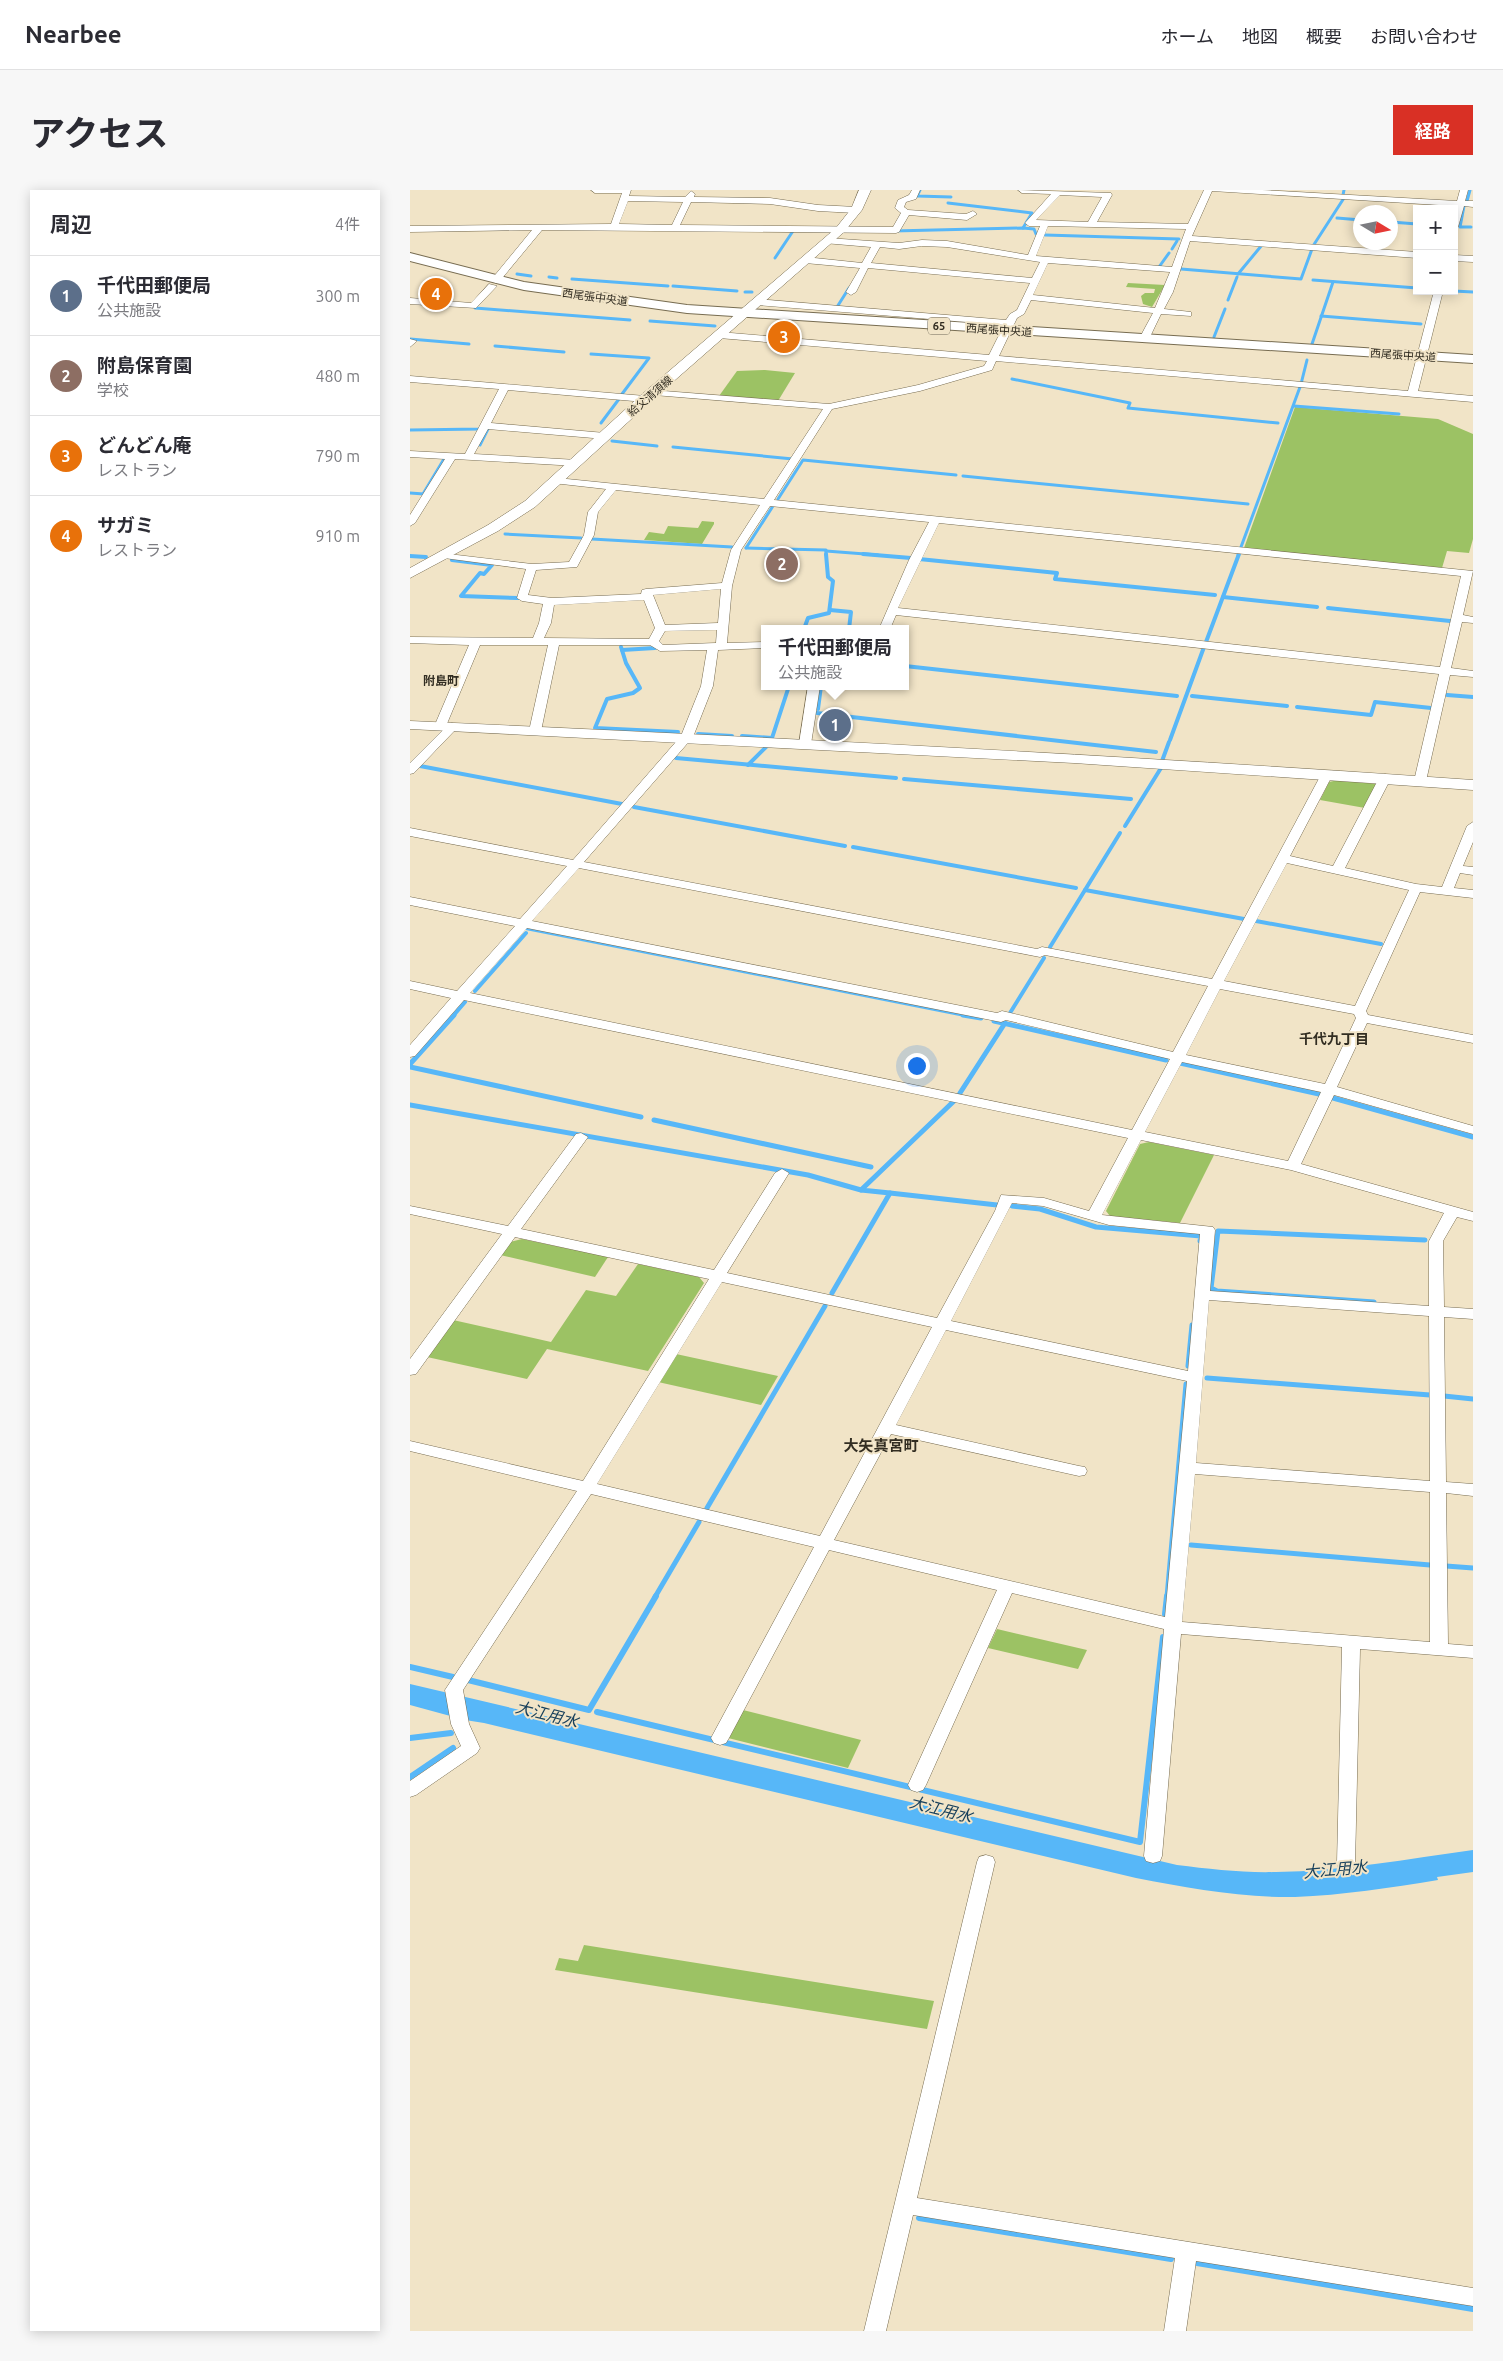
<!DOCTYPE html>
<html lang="ja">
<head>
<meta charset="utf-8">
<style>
  body { margin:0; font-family:Ubuntu,"Noto Sans JP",sans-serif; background:#f7f7f7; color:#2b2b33 }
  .controls { position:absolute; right:15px; top:15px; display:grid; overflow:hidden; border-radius:0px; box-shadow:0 2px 12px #0003 }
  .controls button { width:45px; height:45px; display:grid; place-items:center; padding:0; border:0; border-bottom:1px solid #e1e1e2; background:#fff; color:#2b2b33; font:25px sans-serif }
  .compass { position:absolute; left:943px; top:15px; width:45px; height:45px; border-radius:50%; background:#fff; box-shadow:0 2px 12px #0003; rotate:100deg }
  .you { position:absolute; left:506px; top:875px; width:18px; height:18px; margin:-12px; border:4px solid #fff; border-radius:50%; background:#1a73e8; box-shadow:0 0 0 8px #1a73e833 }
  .badge { display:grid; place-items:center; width:32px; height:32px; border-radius:50%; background:#d93025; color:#fff; font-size:16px; font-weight:700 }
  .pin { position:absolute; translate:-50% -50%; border:2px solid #fff; box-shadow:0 1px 5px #0006 }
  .popup { position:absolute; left:351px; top:435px; width:148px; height:65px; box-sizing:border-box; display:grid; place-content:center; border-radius:0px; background:#fff; filter:drop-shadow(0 1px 4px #0005); font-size:16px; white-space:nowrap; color:#7c7c81 }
  .popup b { font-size:19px; color:#2b2b33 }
  .popup::after { content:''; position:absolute; left:50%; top:100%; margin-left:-10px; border:10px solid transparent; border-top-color:#fff }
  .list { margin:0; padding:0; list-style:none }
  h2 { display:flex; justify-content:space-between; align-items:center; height:65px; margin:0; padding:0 20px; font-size:21px }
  h2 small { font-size:16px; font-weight:400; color:#7c7c81 }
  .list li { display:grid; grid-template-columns:32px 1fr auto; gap:15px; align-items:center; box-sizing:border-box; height:80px; padding:0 20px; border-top:1px solid #e1e1e2 }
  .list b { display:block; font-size:19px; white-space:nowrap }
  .list p { margin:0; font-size:16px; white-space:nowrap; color:#7c7c81 }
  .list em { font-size:16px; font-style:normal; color:#7c7c81 }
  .map { position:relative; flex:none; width:1063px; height:2141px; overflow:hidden; border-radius:0px }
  header { display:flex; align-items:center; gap:30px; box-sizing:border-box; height:70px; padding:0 25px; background:#fff; border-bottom:1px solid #e1e1e2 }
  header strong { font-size:24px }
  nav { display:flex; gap:28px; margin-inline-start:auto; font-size:18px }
  .intro { display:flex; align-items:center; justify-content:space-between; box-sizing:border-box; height:120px; padding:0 30px }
  h1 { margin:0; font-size:35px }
  .button { padding:12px 22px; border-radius:0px; background:#d93025; color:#fff; font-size:18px; font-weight:700 }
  main { display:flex; gap:30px; padding:0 30px }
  aside { flex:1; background:#fff; border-radius:0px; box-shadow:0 2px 12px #0003 }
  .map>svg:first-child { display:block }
  .green { fill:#9cc264 }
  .water { fill:#57b7f8 }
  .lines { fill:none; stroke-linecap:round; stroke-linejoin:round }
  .stream-far3 { stroke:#57b7f8; stroke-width:3 }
  .stream-far2 { stroke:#57b7f8; stroke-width:4 }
  .stream-far1 { stroke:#57b7f8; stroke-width:5 }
  .stream { stroke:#57b7f8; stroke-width:6 }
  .minor-casing { stroke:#776c51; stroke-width:1 }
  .tertiary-casing { stroke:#776c51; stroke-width:1 }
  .secondary-casing { stroke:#776c51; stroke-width:1 }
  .primary-casing { stroke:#776c51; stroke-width:2 }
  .minor { fill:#fff; fill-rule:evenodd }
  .tertiary { fill:#fff; fill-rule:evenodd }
  .secondary { fill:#fff; fill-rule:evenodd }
  .primary { fill:#fff; fill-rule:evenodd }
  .labels { text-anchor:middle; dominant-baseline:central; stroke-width:4; stroke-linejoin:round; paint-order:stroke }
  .far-street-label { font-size:11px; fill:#322d22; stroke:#f1e4c7 }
  .shield { fill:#f1e4c7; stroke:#6b6454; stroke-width:1 }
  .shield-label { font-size:11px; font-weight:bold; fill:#322d22 }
  .far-quarter-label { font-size:12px; font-weight:bold; fill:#322d22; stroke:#f1e4c7 }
  .neighbourhood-label { font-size:14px; font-weight:bold; fill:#322d22; stroke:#f1e4c7 }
  .quarter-label { font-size:15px; font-weight:bold; fill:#322d22; stroke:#f1e4c7 }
  .near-water-label { font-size:16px; font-style:italic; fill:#19415c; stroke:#f1e4c7 }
</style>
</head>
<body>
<header>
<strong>Nearbee</strong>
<nav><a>ホーム</a><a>地図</a><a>概要</a><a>お問い合わせ</a></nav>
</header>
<div class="intro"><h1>アクセス</h1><a class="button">経路</a></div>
<main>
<aside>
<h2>周辺<small>4件</small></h2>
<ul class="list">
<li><span class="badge" style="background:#5c6f8a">1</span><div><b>千代田郵便局</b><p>公共施設</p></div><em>300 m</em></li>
<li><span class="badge" style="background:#8d6e63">2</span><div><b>附島保育園</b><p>学校</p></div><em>480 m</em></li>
<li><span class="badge" style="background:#e8710a">3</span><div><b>どんどん庵</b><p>レストラン</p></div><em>790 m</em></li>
<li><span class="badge" style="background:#e8710a">4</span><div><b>サガミ</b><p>レストラン</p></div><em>910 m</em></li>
</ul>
</aside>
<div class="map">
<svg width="1063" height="2141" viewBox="0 0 1063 2141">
  <rect width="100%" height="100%" fill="#f1e4c7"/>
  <g class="green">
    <polygon points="718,93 755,95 742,117 733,114 731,106 735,103 744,103 745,99 716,97"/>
    <polygon points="355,180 385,183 368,211 309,206 327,181"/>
    <polygon points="885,217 1028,229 1063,244 1063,349 1059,363 1037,361 1032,378 834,358"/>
    <polygon points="292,331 304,332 304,334 292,354 234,350 239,342 254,344 258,336 288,338"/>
    <polygon points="928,590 967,594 955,618 910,610 919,592"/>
    <polygon points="739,952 804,965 770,1033 700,1026 696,1021 730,954"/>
    <polygon points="112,1049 198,1067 185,1087 90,1065 100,1052"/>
    <polygon points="228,1074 289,1087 294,1093 238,1181 137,1159 117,1189 17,1167 43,1130 141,1152 176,1100 206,1106"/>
    <polygon points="266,1164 368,1186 351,1215 248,1192"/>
    <polygon points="587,1439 677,1460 668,1479 578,1458"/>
    <polygon points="333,1520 451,1550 438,1578 318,1548"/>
    <polygon points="174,1755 524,1811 517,1839 145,1780 149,1768 168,1771"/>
  </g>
  <path class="water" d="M 0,1494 L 767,1675 C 800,1679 833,1683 866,1682 C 932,1681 998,1669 1063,1660 L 1063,1682 L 1027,1687 L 1028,1690 C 980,1698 933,1705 885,1707 C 832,1708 778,1698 726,1688 L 74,1533 L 55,1530 L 0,1515 Z"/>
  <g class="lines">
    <g class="stream-far3">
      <polyline points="510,0 507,6 541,7"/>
      <polyline points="933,5 934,0"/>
      <polyline points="1057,11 1060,0"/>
      <polyline points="538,13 622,23 613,38"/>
      <polyline points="1054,16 1050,37 1061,37"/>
      <polyline points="927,28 951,30"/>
      <polyline points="981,32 1007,34"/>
      <polyline points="483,41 613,38 624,39 626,44"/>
      <polyline points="635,45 769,49"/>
      <polyline points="903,56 934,8"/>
      <polyline points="762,59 767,51"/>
      <polyline points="365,68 383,41"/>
      <polyline points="749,77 759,63"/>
      <polyline points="771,79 891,89 902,59"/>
      <polyline points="107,84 121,86"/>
      <polyline points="828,84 852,55"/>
      <polyline points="139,87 147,88"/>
      <polyline points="162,89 258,96"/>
      <polyline points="903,90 1007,98"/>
      <polyline points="263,96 327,101"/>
      <polyline points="1044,101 1063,102"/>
      <polyline points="335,102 342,102"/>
      <polyline points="818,110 827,87"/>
      <polyline points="427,117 439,98"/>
      <polyline points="65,118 220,130"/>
      <polyline points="911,126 1011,134"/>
      <polyline points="240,131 305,136"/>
      <polyline points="804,147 815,119"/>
      <polyline points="0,149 59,154"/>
      <polyline points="902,154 923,92"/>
      <polyline points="85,156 154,162"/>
      <polyline points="181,164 239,168 212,204"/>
      <polyline points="602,189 720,213 718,218 868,233"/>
      <polyline points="891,194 897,170"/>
      <polyline points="884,216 989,224"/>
      <polyline points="191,233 209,209"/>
      <polyline points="0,240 70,239 72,235"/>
      <polyline points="202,251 247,256"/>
      <polyline points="70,255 78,239"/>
      <polyline points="263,257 383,269"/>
      <polyline points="553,286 838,314"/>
      <polyline points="0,303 14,304"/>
      <polyline points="13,304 34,269"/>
      <polyline points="368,309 393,270 546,285"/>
      <polyline points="95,344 171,348"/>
      <polyline points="182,349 322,357"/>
      <polyline points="831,357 890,197"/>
      <polyline points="336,358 416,360 416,365"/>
      <polyline points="336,358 363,316"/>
      <polyline points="416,361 468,365"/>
      <polyline points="828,365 829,363"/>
    </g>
    <g class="stream-far2">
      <polyline points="453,364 501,368"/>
      <polyline points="0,366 16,367"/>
      <polyline points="509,369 647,383 645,389 805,405"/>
      <polyline points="42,370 82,375 74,384 70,383 51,406 108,408"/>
      <polyline points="813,407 907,417"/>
      <polyline points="918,418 1040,431"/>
      <polyline points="420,420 441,422 439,439"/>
      <polyline points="394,439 398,428 419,423 423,391 418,387 416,364"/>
      <polyline points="796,452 829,364"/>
      <polyline points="211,457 216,473 230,498 223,503 197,509 185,538 268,542"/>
      <polyline points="212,460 245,458"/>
      <polyline points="495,476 767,506"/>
      <polyline points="1037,505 1063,507"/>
      <polyline points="782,506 877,516"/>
      <polyline points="887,517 961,525 965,512 1021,518"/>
      <polyline points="408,519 411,496"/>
      <polyline points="407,523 746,562"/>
      <polyline points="288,544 322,546"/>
      <polyline points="332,546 362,548 379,496"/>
      <polyline points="760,550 794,457"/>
      <polyline points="266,568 486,588"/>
      <polyline points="752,571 759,552"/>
      <polyline points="338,575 358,555"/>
      <polyline points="10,576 212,614"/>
      <polyline points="494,589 721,609"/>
      <polyline points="224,617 435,656"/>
      <polyline points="715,636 751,578"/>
      <polyline points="443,657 666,698"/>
      <polyline points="675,700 834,729"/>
      <polyline points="846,731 971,754"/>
      <polyline points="111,737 560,826"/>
      <polyline points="640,757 710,643"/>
      <polyline points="65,801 116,743"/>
      <polyline points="600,823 634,768"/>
      <polyline points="43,826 55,812"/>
    </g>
    <g class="stream-far1">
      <polyline points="553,825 571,828"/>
      <polyline points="584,831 756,870"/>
      <polyline points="770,873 909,904"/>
      <polyline points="0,874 44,825"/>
      <polyline points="0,877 231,927"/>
      <polyline points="550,903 595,833"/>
      <polyline points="923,908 1063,947"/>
      <polyline points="0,915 398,985 451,1000"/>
      <polyline points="244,930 461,977"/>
      <polyline points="480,1003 587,1015"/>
      <polyline points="602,1016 630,1019 686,1037 791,1046 790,1051"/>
      <polyline points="422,1103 480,1003 451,1000 544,911"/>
      <polyline points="964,1112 807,1101 801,1098 808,1041 1015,1050"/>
      <polyline points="778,1176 782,1135"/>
      <polyline points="797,1188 1020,1205"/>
      <polyline points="1034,1206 1063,1209"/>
      <polyline points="297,1318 415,1116"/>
      <polyline points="781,1355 1020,1375"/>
      <polyline points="1036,1376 1063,1378"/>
      <polyline points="245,1407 289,1332"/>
      <polyline points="757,1407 776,1194"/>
    </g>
    <g class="stream">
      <polyline points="755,1424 757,1406"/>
      <polyline points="0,1477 43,1487"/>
      <polyline points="58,1490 179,1520 246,1406"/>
      <polyline points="187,1522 730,1652 753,1447"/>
      <polyline points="0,1548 41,1543"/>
      <polyline points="0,1587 43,1558"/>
      <polyline points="509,2028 761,2069"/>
      <polyline points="787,2073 1063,2119"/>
    </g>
    <defs>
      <g id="minor">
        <path d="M 181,0 L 221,0 L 219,6 L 275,7 L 281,1 L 285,4 L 284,7 L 360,8 L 408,15 L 446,17 L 450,20 L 446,23 L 408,21 L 360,14 L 281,12 L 270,35 L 483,37 L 491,23 L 485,18 L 488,10 L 499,5 L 502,0 L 510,0 L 506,9 L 496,12 L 494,17 L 498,20 L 556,24 L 563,21 L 567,24 L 557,30 L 499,25 L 489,42 L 486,43 L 132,40 L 89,92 L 86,93 L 81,90 L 122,40 L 0,42 L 0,36 L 201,34 L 212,3 L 185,3 ZM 218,11 L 273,12 L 262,35 L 209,34 Z"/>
        <path d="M 608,0 L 701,3 L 702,5 L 687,32 L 778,34 L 794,0 L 852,0 L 1047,11 L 1050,0 L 1058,0 L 1055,11 L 1063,11 L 1063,17 L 1054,16 L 1048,37 L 1044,40 L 1045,16 L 802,1 L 782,46 L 1007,62 L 1007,68 L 780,51 L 763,102 L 754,119 L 781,122 L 781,126 L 751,124 L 739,149 L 734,152 L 729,149 L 743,123 L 621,110 L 614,124 L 607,128 L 589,166 L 998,201 L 1024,101 L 1033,101 L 1008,201 L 1063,206 L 1063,212 L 586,171 L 582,180 L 510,201 L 422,219 L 364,310 L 1063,381 L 1053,425 L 1063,427 L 1063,433 L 1052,432 L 1041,478 L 1063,481 L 1063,487 L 1040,485 L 1016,591 L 1010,595 L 1004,591 L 1029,484 L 486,425 L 480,439 L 469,439 L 499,370 L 519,332 L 360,316 L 331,360 L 322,396 L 317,453 L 355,452 L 355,458 L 308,460 L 303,496 L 283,547 L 174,672 L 627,759 L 632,757 L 802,789 L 913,581 L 921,581 L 923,584 L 880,666 L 923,676 L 969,588 L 975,584 L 981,588 L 935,678 L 1006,694 L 1032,697 L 1057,636 L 1063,632 L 1063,652 L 1053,676 L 1063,677 L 1063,685 L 1050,683 L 1044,698 L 1063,700 L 1063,708 L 1010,702 L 956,821 L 958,825 L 1063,845 L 1063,853 L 957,833 L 927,897 L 1063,936 L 1063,944 L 924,905 L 891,974 L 1063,1022 L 1063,1031 L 1047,1027 L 1033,1051 L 1034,1117 L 1063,1119 L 1063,1129 L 1034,1127 L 1036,1292 L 1063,1294 L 1063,1306 L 1036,1303 L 1038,1454 L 1063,1456 L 1063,1468 L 950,1459 L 945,1674 L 943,1679 L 936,1681 L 929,1679 L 927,1674 L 932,1457 L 771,1444 L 752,1666 L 750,1671 L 743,1673 L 736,1671 L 734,1666 L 754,1439 L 602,1403 L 516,1595 L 513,1600 L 507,1602 L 501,1600 L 498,1595 L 587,1400 L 419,1360 L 319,1548 L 316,1553 L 310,1555 L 304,1553 L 301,1548 L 404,1357 L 181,1304 L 53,1500 L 59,1534 L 70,1558 L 67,1563 L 6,1605 L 0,1607 L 0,1591 L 51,1556 L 41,1534 L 35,1500 L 167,1301 L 0,1261 L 0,1251 L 173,1291 L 299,1089 L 105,1047 L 6,1184 L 0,1185 L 0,1169 L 92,1044 L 0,1024 L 0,1016 L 98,1036 L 166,944 L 171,943 L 178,947 L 111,1039 L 304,1080 L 365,983 L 372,979 L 379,983 L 317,1083 L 527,1128 L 585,1021 L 591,1005 L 634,1008 L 679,1021 L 718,948 L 54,810 L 5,866 L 0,867 L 0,855 L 41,808 L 0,799 L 0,791 L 47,801 L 105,736 L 0,715 L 0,707 L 110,729 L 157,676 L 0,646 L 0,638 L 163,670 L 271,546 L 291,496 L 297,460 L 250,461 L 240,455 L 149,455 L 131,541 L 125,545 L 119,541 L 138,455 L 70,455 L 36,536 L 42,533 L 48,537 L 4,583 L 0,584 L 0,573 L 33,540 L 26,539 L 24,537 L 59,455 L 0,453 L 0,447 L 123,448 L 129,433 L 133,414 L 112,411 L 107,408 L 116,379 L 34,368 L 30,367 L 30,363 L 122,374 L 159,372 L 174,345 L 178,322 L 196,299 L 143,293 L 142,291 L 147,288 L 354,309 L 413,219 L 244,205 L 239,202 L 241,200 L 419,214 L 508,195 L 574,176 L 577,171 L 309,148 L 304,145 L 309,142 L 579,165 L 594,135 L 347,115 L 342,112 L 347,109 L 596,130 L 600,124 L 607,120 L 620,93 L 458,78 L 446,102 L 441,105 L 436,102 L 450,78 L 395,73 L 391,70 L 395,67 L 452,73 L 461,57 L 414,53 L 414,49 L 417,48 L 489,53 L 512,50 L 537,51 L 618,65 L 630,36 L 619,36 L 615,33 L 641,4 L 612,3 ZM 650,5 L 692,7 L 678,32 L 626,30 ZM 638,36 L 776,39 L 762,77 L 626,66 ZM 512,56 L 537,57 L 630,72 L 622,88 L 461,73 L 470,57 L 489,59 ZM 638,73 L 760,82 L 745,118 L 623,105 ZM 206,300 L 350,315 L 321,360 L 312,393 L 236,399 L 232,400 L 231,404 L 142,408 L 118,405 L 126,380 L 167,377 L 184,345 L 188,322 ZM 529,333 L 1051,386 L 1030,477 L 488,418 ZM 311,399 L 308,433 L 255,435 L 243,405 ZM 234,410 L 245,438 L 239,449 L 134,448 L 141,433 L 144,415 ZM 307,440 L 306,453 L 253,455 L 249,451 L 255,441 ZM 877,673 L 999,700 L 945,816 L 814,791 ZM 169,678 L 630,767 L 635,765 L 798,796 L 763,862 L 592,821 L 587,823 L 122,731 ZM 117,738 L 591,832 L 596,830 L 760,869 L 722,940 L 60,803 ZM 810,799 L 944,824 L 946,828 L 915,894 L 776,865 ZM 772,872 L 911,902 L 878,971 L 735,942 ZM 731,950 L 881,980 L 1034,1023 L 1019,1051 L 1019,1116 L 800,1101 L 805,1040 L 803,1037 L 692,1025 ZM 602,1013 L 633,1016 L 699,1035 L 790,1044 L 778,1181 L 541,1131 ZM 312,1092 L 522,1137 L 410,1346 L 187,1294 ZM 799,1110 L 1019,1126 L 1020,1291 L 786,1273 ZM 536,1140 L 777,1191 L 755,1427 L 424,1350 L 481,1244 L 669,1286 L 675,1285 L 677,1281 L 675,1277 L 669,1276 L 486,1235 ZM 785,1284 L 1020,1302 L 1020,1452 L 772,1432 Z"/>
        <polygon points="1044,65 1063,66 1063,72 1044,71"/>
        <polygon points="79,94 87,96 66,118 0,114 0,108 61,113"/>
        <polygon points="0,149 7,151 0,157"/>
        <polygon points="0,186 235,206 240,209 235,212 98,200 81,233 195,243 200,246 195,249 78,239 64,264 167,270 172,273 167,276 45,269 5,333 0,336 0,325 35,269 0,267 0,261 55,264 89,199 0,192"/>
        <polygon points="398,496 410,496 401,554 395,558 389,554"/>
        <polygon points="576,1665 583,1667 585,1672 507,2008 1063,2098 1063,2116 786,2071 776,2141 754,2141 765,2068 503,2025 476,2141 454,2141 567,1672 569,1667"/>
      </g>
      <path id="tertiary" d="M 0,531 C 355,547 709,565 1063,590 L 1063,600 L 664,573 L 0,539 Z"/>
      <polygon id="secondary" points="449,0 461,0 452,20 434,42 240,212 125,317 88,341 0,388 0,378 78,335 115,311 230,206 426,38 441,19"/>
      <polygon id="primary" points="0,63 114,92 277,115 1063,165 1063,173 277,123 114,100 0,71"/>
    </defs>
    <use href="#minor" class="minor-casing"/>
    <use href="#tertiary" class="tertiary-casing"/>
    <use href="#secondary" class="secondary-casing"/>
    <use href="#primary" class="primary-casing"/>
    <use href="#minor" class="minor"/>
    <use href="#tertiary" class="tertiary"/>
    <use href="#secondary" class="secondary"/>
    <use href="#primary" class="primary"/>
  </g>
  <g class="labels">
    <g class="far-street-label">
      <text transform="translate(185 107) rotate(8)">西尾張中央道</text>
      <text transform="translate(589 140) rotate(4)">西尾張中央道</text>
      <text transform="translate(993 165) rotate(4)">西尾張中央道</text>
      <text transform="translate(240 206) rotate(-41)">給父清須線</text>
    </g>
    <rect class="shield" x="518" y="127.5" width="22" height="17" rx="4"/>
    <g class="shield-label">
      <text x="529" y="136">65</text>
    </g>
    <g class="far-quarter-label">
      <text x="31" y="490">附島町</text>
    </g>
    <g class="neighbourhood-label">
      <text x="924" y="849">千代九丁目</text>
    </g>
    <g class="quarter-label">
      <text x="471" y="1255">大矢真宮町</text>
    </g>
    <g class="near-water-label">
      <text transform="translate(137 1524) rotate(14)">大江用水</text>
      <text transform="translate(531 1619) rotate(14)">大江用水</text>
      <text transform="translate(925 1679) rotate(-5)">大江用水</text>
    </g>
  </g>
</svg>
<div class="controls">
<button>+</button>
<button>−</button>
</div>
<svg class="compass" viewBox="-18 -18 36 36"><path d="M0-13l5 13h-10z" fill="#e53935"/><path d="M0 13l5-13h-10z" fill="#7c7c81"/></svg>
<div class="you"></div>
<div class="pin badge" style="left:425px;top:535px;background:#5c6f8a">1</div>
<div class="popup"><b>千代田郵便局</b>公共施設</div>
<div class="pin badge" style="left:372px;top:374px;background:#8d6e63">2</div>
<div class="pin badge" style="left:374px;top:147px;background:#e8710a">3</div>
<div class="pin badge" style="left:26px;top:104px;background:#e8710a">4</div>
</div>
</main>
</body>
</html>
